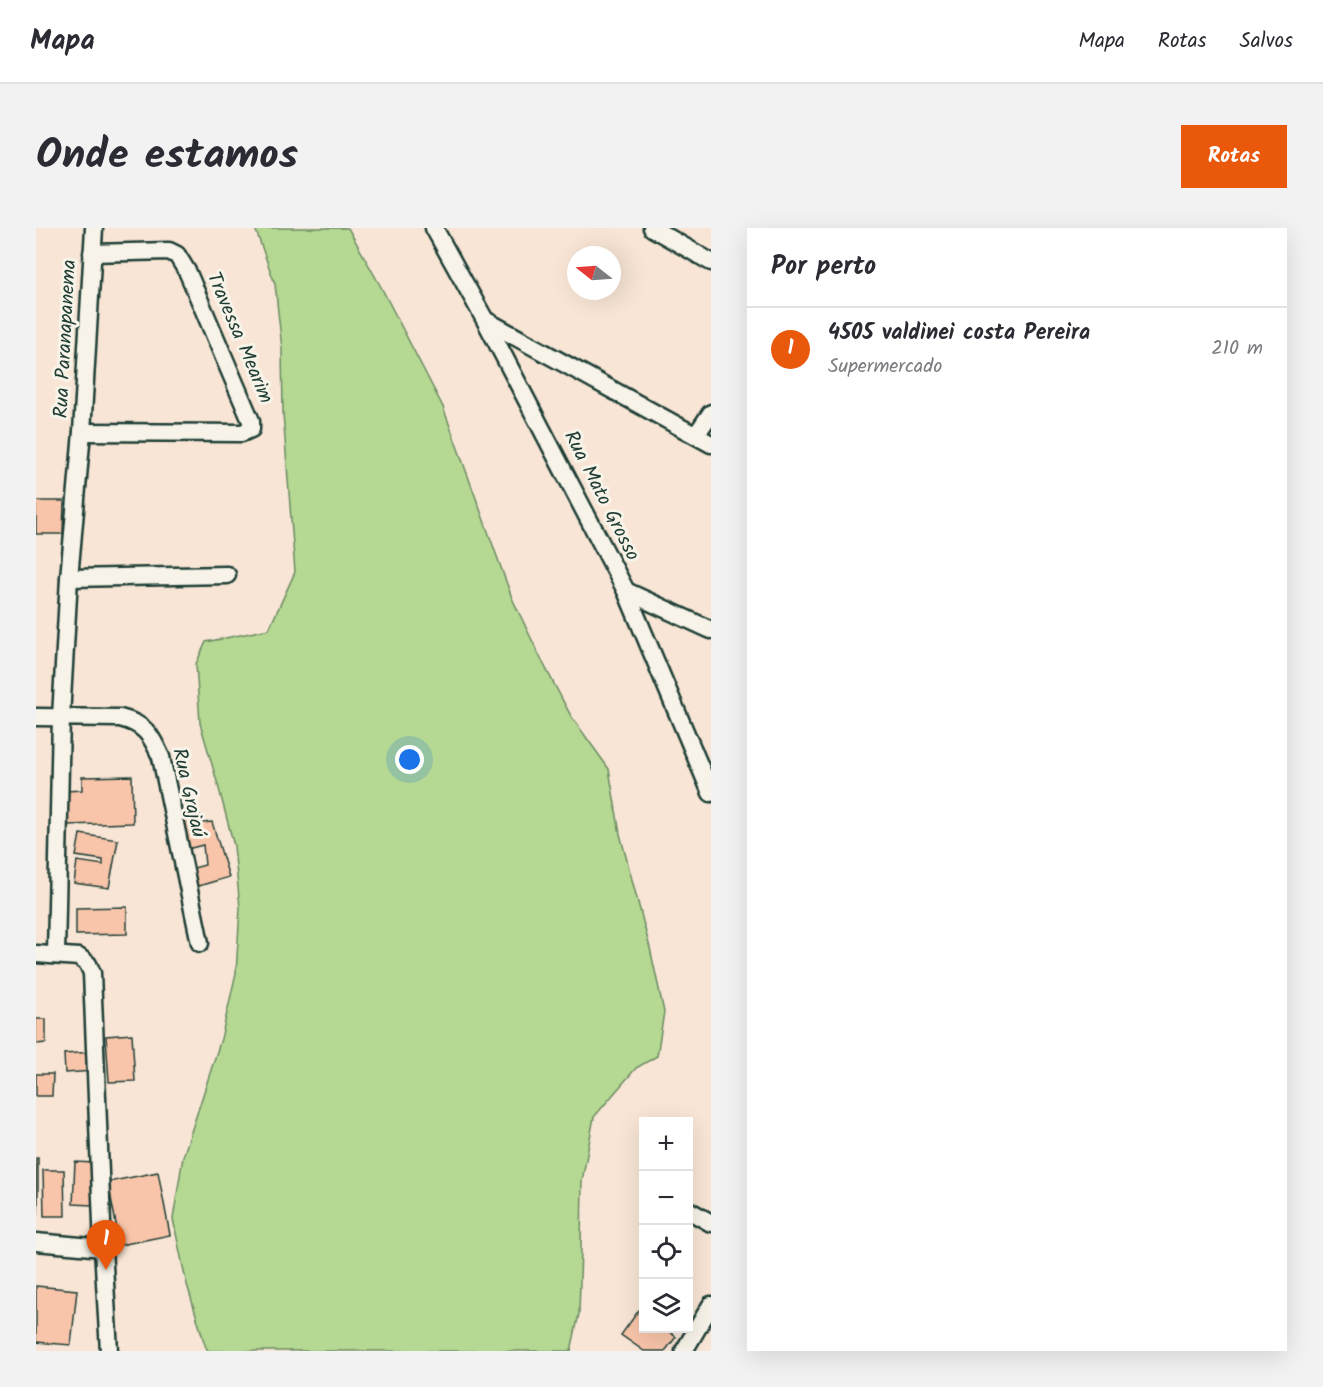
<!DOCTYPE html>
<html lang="pt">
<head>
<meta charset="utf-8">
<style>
  body { margin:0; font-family:Kalam,sans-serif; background:#f2f2f3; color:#2b2b33 }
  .controls { position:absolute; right:18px; bottom:18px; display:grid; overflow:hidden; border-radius:0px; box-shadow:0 6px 24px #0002 }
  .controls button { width:54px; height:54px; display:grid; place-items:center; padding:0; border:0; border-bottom:2px solid #e1e1e2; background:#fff; color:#2b2b33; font:30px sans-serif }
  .compass { position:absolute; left:531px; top:18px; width:54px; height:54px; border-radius:50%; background:#fff; box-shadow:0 6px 24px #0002; rotate:287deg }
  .you { position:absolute; left:374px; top:532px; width:21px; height:21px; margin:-15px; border:4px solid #fff; border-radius:50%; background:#1a73e8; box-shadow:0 0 0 9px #1a73e833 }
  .badge { display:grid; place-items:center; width:39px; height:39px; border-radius:50%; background:#ea580c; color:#fff; font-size:20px; font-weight:700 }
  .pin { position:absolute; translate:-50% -50px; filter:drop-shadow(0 2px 3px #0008) }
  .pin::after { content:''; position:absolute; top:32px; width:21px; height:18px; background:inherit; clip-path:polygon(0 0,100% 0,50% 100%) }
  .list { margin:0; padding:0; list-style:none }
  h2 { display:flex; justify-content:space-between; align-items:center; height:78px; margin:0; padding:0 24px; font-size:26px }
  h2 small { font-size:20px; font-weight:400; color:#7c7c81 }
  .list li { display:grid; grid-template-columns:39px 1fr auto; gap:18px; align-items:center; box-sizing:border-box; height:84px; padding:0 24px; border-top:2px solid #e1e1e2 }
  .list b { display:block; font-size:22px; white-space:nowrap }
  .list p { margin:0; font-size:20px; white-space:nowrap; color:#7c7c81 }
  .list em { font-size:20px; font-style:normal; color:#7c7c81 }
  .icon { flex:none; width:33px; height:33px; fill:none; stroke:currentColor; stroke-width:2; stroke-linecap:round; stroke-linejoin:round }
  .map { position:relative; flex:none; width:675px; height:1123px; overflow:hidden; border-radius:0px }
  header { display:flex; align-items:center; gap:36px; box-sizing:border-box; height:84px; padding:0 30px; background:#fff; border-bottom:2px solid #e1e1e2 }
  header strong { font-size:28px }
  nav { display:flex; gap:33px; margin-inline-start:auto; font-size:21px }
  .intro { display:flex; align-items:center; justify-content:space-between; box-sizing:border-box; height:144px; padding:0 36px }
  h1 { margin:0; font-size:42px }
  .button { padding:15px 27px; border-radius:0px; background:#ea580c; color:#fff; font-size:21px; font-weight:700 }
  main { display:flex; gap:36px; padding:0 36px }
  aside { flex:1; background:#fff; border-radius:0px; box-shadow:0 6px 24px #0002 }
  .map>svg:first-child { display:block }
  .green { fill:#b5d892; stroke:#6a8a63; stroke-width:1.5 }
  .building { fill:#f9c5aa; stroke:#1f3d34; stroke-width:1.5 }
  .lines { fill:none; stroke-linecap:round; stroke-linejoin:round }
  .street-casing { stroke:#1f3d34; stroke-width:21 }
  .street { stroke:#f7f3e8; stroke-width:16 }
  .labels { text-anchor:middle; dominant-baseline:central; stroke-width:6; stroke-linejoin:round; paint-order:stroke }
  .street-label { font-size:20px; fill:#1f3d34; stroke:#f7f3e8 }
</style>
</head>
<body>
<header>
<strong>Mapa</strong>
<nav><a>Mapa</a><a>Rotas</a><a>Salvos</a></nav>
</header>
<div class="intro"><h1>Onde estamos</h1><a class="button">Rotas</a></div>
<main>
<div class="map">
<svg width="675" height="1123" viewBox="0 0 675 1123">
  <rect width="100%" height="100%" fill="#f8e5d5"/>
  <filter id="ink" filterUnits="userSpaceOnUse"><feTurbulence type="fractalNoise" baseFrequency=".0167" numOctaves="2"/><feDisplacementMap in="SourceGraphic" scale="12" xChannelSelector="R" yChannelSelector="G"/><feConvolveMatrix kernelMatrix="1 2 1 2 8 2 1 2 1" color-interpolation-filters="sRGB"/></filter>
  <g filter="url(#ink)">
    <polygon class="green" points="219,0 312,0 345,59 407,179 476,370 505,431 535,488 573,541 584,606 614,720 628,784 621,828 600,840 558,889 546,953 545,1020 543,1086 535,1123 172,1123 169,1117 150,1053 137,991 147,929 185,811 200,745 204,680 198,618 182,557 164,495 160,436 170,414 233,401 259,344 247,185 246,121 239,56"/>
    <g class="building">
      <polygon points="0,273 28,273 27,306 0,306"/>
      <polygon points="96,548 97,595 31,597 30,563 46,562 46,549"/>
      <polygon points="163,585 167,595 176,594 193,649 159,659 154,641 169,637 167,617 151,621 143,592"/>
      <polygon points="44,606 82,612 73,660 38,655 41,633 67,637 67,632 40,628"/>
      <polygon points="91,679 91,706 40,707 40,680"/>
      <polygon points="0,791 10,791 10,815 0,816"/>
      <polygon points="96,806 99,853 73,854 70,808"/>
      <polygon points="57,824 58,843 29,845 28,826"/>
      <polygon points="0,846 17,846 16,868 0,868"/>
      <rect x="0" y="930" width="2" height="55"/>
      <polygon points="39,934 58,935 56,977 37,976"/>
      <polygon points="7,942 28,942 29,988 8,988"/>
      <polygon points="122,944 134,1007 84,1017 72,954"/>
      <polygon points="0,1058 41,1062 35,1117 0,1114"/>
      <polygon points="603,1082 608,1086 608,1100 628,1100 640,1109 629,1123 608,1123 585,1107"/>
    </g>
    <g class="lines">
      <defs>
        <g id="street">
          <polyline points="398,0 449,92 590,363 675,565"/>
          <polyline points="616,0 675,34"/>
          <polyline points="449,92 675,216"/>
          <polyline points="46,204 206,205 215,201 215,193 152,45 141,27 133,23 56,25"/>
          <polyline points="660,207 675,185"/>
          <polyline points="33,350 191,347"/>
          <polyline points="590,363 675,402"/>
          <path d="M 0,489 L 84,490 C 109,496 115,507 125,529 L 164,715"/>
          <polyline points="0,726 43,729 52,736 56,745 67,1020 73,1123"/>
          <polyline points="20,727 25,489 33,350 46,204 58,0"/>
          <polyline points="652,982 675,995"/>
          <polyline points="0,1014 67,1020"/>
          <polyline points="648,1123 675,1077"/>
        </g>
      </defs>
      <use href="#street" class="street-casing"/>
      <use href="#street" class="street"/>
    </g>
  </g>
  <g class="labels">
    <g class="street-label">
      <text transform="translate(203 110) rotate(67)">Travessa Mearim</text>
      <text transform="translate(30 111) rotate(-87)">Rua Paranapanema</text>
      <text transform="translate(565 268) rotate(63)">Rua Mato Grosso</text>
      <text transform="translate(152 565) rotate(77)">Rua Grajaú</text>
    </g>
  </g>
</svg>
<div class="controls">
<button>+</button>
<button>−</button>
<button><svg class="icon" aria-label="locate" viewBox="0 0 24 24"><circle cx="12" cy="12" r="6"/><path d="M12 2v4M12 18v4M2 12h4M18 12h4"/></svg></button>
<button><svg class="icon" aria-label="layers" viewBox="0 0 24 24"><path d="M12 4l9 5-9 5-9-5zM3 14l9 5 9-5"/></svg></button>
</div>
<svg class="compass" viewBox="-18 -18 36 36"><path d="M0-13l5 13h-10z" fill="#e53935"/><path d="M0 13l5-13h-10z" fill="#7c7c81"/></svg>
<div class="you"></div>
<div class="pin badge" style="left:70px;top:1042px">1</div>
</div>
<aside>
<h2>Por perto<small></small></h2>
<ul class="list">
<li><span class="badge">1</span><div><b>4505 valdinei costa Pereira</b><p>Supermercado</p></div><em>210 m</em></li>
</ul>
</aside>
</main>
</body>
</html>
